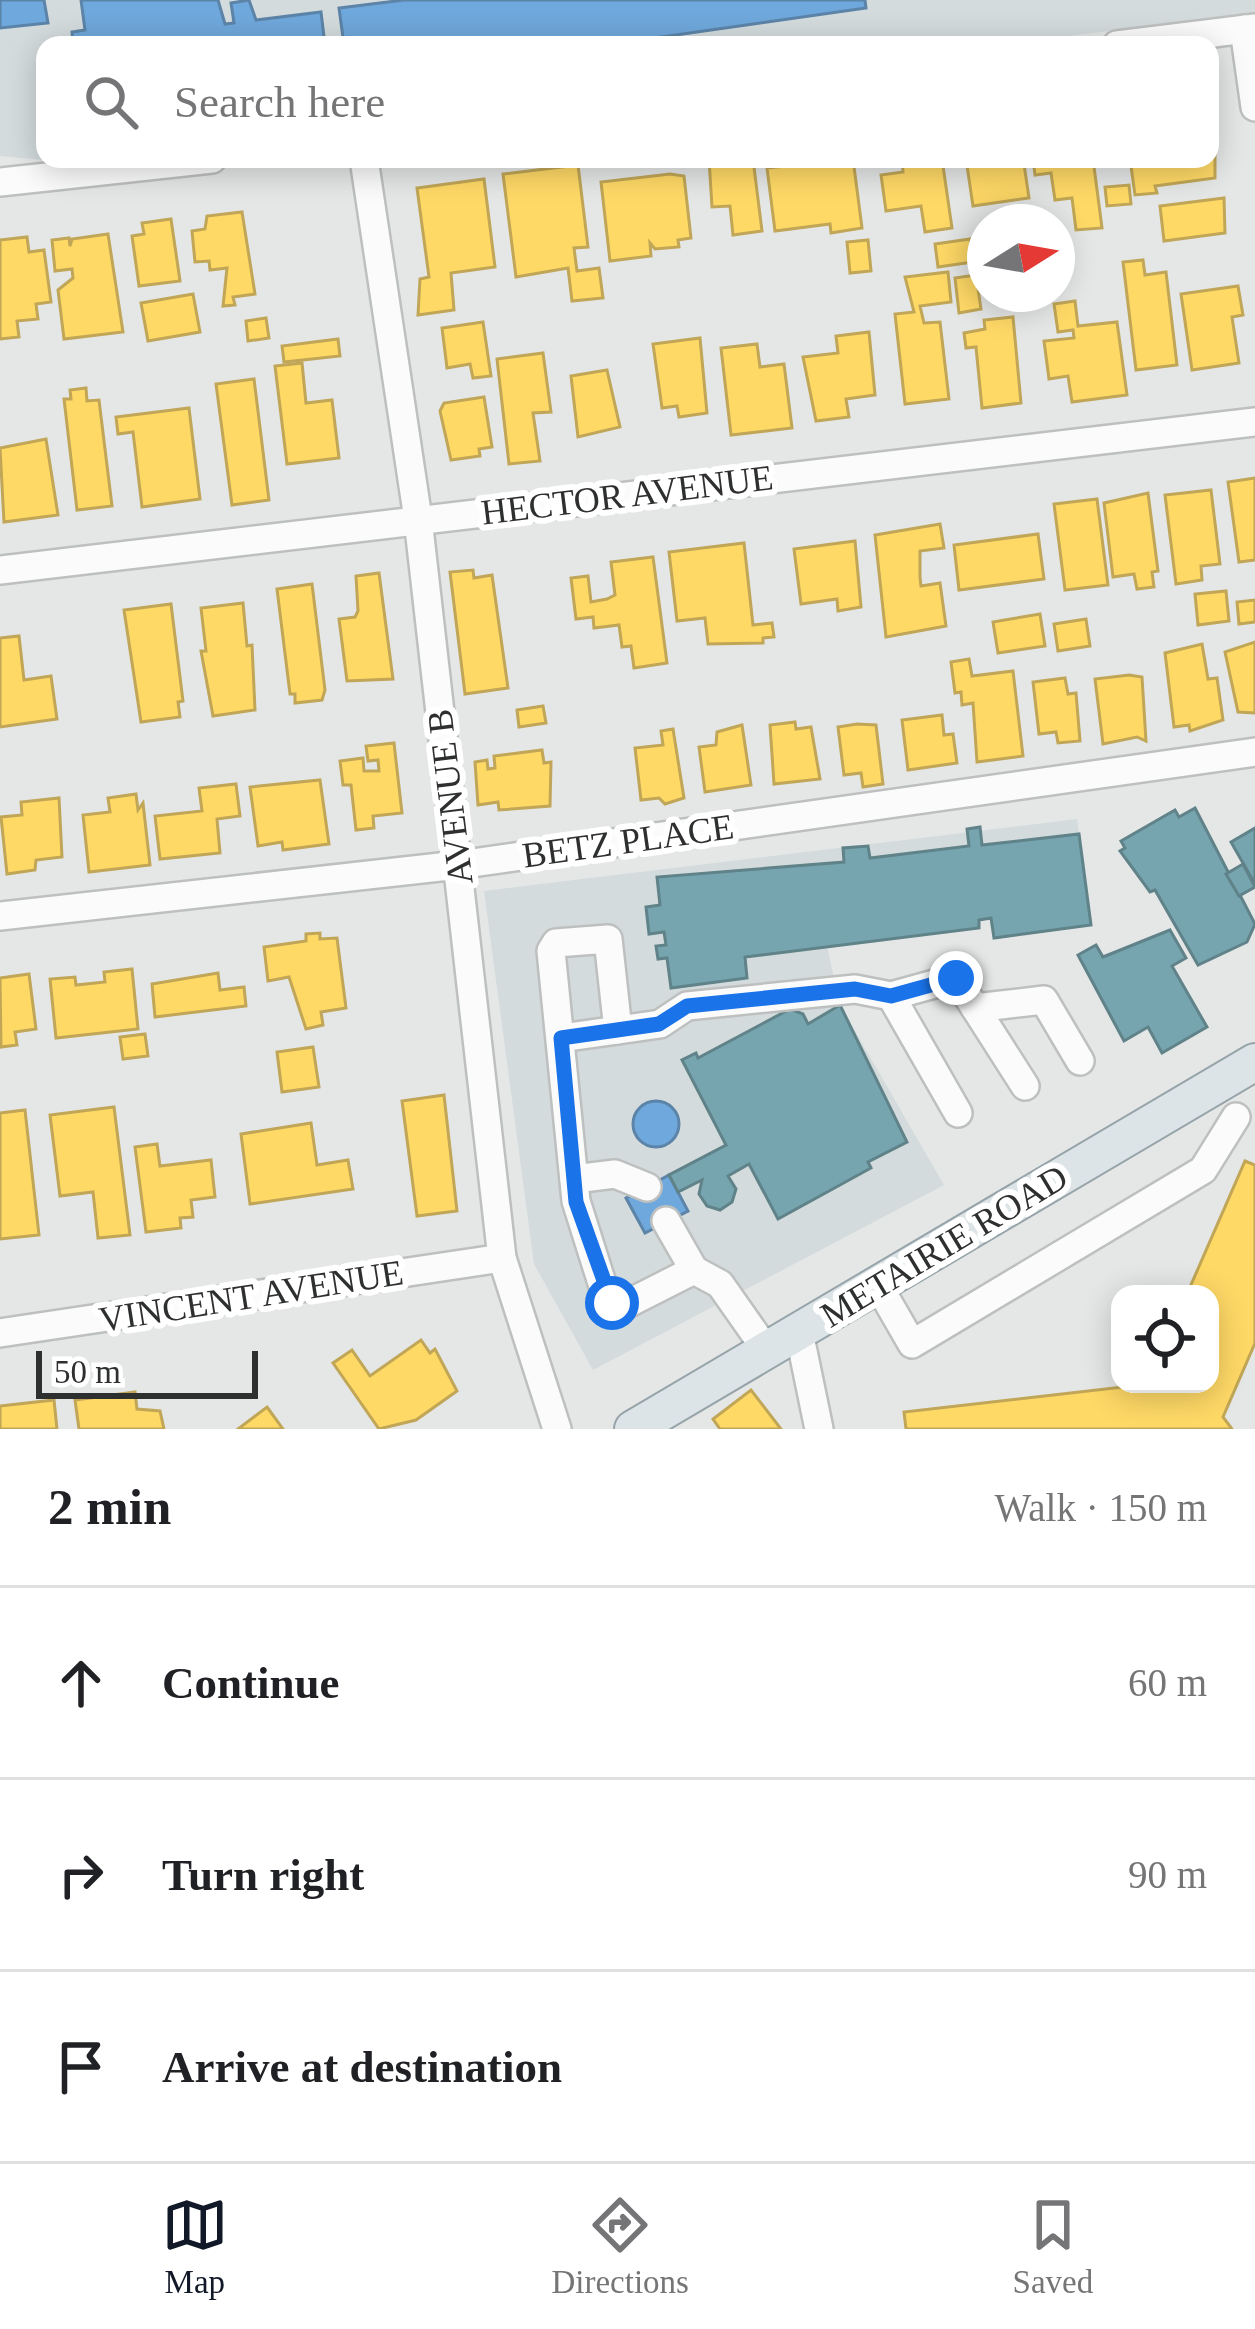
<!DOCTYPE html>
<html lang="en">
<head>
<meta charset="utf-8">
<style>
  body { margin:0; font-family:"Times New Roman",serif; background:#f6f6f6; color:#202124 }
  .controls { position:absolute; right:36px; bottom:36px; display:grid; overflow:hidden; border-radius:24px; box-shadow:0 6px 30px #0003 }
  .controls button { width:108px; height:108px; display:grid; place-items:center; padding:0; border:0; border-bottom:3px solid #e0e0e0; background:#fff; color:#202124; font:60px sans-serif }
  .compass { position:absolute; left:967px; top:204px; width:108px; height:108px; border-radius:50%; background:#fff; box-shadow:0 6px 30px #0003; rotate:79deg }
  .scale { position:absolute; left:36px; bottom:30px; width:222px; box-sizing:border-box; padding-left:12px; border:6px solid #2e2f2f; border-top:0; font-size:33px; line-height:42px; white-space:nowrap; color:#2e2f2f; -webkit-text-stroke:9px #fff; paint-order:stroke }
  .stop { position:absolute; width:36px; height:36px; margin:-27px; border:9px solid #1a73e8; border-radius:50%; background:#fff }
  .stop.end { background:#1a73e8; border-color:#fff; box-shadow:0 3px 12px #0008 }
  .list { margin:0; padding:0; list-style:none }
  h2 { display:flex; justify-content:space-between; align-items:center; height:156px; margin:0; padding:0 48px; font-size:51px }
  h2 small { font-size:39px; font-weight:400; color:#757577 }
  .list li { display:grid; grid-template-columns:78px 1fr auto; gap:36px; align-items:center; box-sizing:border-box; height:192px; padding:0 48px; border-top:3px solid #e0e0e0 }
  .list b { display:block; font-size:45px; white-space:nowrap }
  .list em { font-size:39px; font-style:normal; color:#757577 }
  .icon { flex:none; width:66px; height:66px; fill:none; stroke:currentColor; stroke-width:2; stroke-linecap:round; stroke-linejoin:round }
  .map { position:relative; flex:none; width:1255px; height:1429px; overflow:hidden }
  .search { position:absolute; background:#fff; box-shadow:0 6px 30px #0003; left:36px; right:36px; top:36px; height:132px; display:flex; align-items:center; gap:30px; box-sizing:border-box; padding:0 42px; border-radius:24px; color:#757577; font-size:45px }
  .sheet { height:732px; background:#fff }
  nav { display:flex; justify-content:space-around; align-items:center; box-sizing:border-box; height:168px; border-top:3px solid #e0e0e0; background:#fff; font-size:33px; color:#757577 }
  nav a { display:grid; justify-items:center; gap:6px }
  nav .on { color:#111827 }
  .map>svg:first-child { display:block }
  .built { fill:#d3dbdc }
  .homes { fill:#ffd966; stroke:#c0a656; stroke-width:3 }
  .schools { fill:#6fa8dc; stroke:#5c84a8; stroke-width:3 }
  .public { fill:#76a5af; stroke:#608289; stroke-width:3 }
  .lines { fill:none; stroke-linecap:round; stroke-linejoin:round }
  .minor-casing { stroke:#bec0c0; stroke-width:32 }
  .major-casing { stroke:#96a4a9; stroke-width:40 }
  .minor { stroke:#fbfbfb; stroke-width:27 }
  .major { stroke:#dde4e7; stroke-width:36 }
  .route { stroke:#1a73e8; stroke-width:15 }
  .labels { text-anchor:middle; dominant-baseline:central; stroke-width:12; stroke-linejoin:round; paint-order:stroke }
  .street-label { font-size:36px; fill:#2e2f2f; stroke:#fff }
</style>
</head>
<body>
<div class="map">
<svg width="1255" height="1429" viewBox="0 0 1255 1429">
  <rect width="100%" height="100%" fill="#e5e7e7"/>
  <g class="built">
    <polygon points="0,0 1255,0 1255,13 995,45 45,45 45,159 73,159 54,161 0,156"/>
    <polygon points="1077,819 1091,925 994,938 991,919 980,920 979,928 827,946 840,1005 944,1185 593,1370 534,1264 484,891"/>
  </g>
  <g class="homes">
    <polygon points="1210,143 1215,143 1215,178 1155,186 1157,193 1135,195 1130,159 1210,159"/>
    <polygon points="709,159 753,159 762,231 733,235 730,206 712,207"/>
    <polygon points="853,159 862,228 831,233 830,224 775,231 767,168"/>
    <polygon points="902,159 942,159 952,228 925,232 921,206 886,211 881,175 903,172"/>
    <polygon points="966,159 1029,159 1024,164 1029,198 973,206"/>
    <polygon points="1033,159 1093,159 1102,228 1076,230 1072,198 1055,200 1051,173 1035,175"/>
    <polygon points="578,165 588,247 574,248 577,271 599,268 603,298 572,301 568,268 516,277 503,174"/>
    <polygon points="670,174 684,176 691,238 678,240 679,247 655,249 650,243 651,256 610,261 601,182"/>
    <polygon points="484,179 495,267 451,273 454,310 418,315 420,279 429,277 417,188"/>
    <polygon points="1129,185 1131,204 1107,206 1105,187"/>
    <polygon points="1224,198 1225,233 1164,241 1160,206"/>
    <polygon points="242,212 255,294 233,297 235,305 223,306 227,268 210,270 209,261 195,262 192,231 205,229 207,216"/>
    <polygon points="171,219 180,281 139,286 132,236 144,234 142,223"/>
    <polygon points="108,234 123,332 64,339 58,290 73,278 72,269 55,271 52,240 69,238 70,246 72,239"/>
    <polygon points="27,237 29,252 44,250 51,302 36,304 38,319 17,321 19,337 0,339 0,240"/>
    <polygon points="970,239 973,262 938,267 935,244"/>
    <polygon points="868,240 871,271 850,273 847,242"/>
    <polygon points="1143,260 1145,275 1166,272 1177,365 1136,370 1123,262"/>
    <polygon points="948,272 951,302 920,306 924,323 940,322 949,399 905,404 895,314 914,312 905,277"/>
    <polygon points="976,275 981,309 959,313 955,278"/>
    <polygon points="1238,286 1243,315 1232,317 1239,363 1192,370 1181,294"/>
    <polygon points="193,294 200,332 148,341 141,303"/>
    <polygon points="1075,301 1078,326 1117,322 1127,395 1072,402 1068,376 1049,379 1044,341 1074,338 1073,330 1058,332 1054,304"/>
    <polygon points="1013,317 1021,403 982,408 976,347 966,348 964,333 985,329 984,320"/>
    <polygon points="266,318 269,338 248,341 246,321"/>
    <polygon points="483,322 491,376 473,378 470,364 447,368 442,328"/>
    <polygon points="869,332 875,395 846,399 849,417 816,421 803,357 838,353 836,336"/>
    <polygon points="700,338 707,413 679,417 677,406 662,408 653,344"/>
    <polygon points="338,339 340,356 284,362 282,346"/>
    <polygon points="757,344 760,367 784,364 792,428 731,435 721,348"/>
    <polygon points="543,353 551,412 533,413 540,461 509,464 497,359"/>
    <polygon points="302,363 306,403 332,400 339,458 287,464 275,366"/>
    <polygon points="607,370 620,427 578,437 571,376"/>
    <polygon points="254,379 269,500 232,505 216,384"/>
    <polygon points="86,388 87,401 99,400 112,506 77,510 64,399 71,399 70,390"/>
    <polygon points="484,397 492,447 479,449 480,456 451,460 440,411 444,403"/>
    <polygon points="189,408 200,499 142,507 133,432 118,434 116,417"/>
    <polygon points="46,439 58,515 4,522 0,448"/>
    <polygon points="1255,478 1255,560 1239,562 1228,482"/>
    <polygon points="1211,490 1220,564 1201,566 1202,580 1176,584 1165,495"/>
    <polygon points="1148,493 1158,571 1152,572 1154,587 1137,589 1134,574 1113,577 1104,503"/>
    <polygon points="1097,499 1108,585 1065,590 1054,504"/>
    <polygon points="940,524 944,548 920,551 920,577 921,586 940,583 946,626 886,637 875,535"/>
    <polygon points="1038,534 1044,579 959,590 954,545"/>
    <polygon points="855,541 861,607 838,611 837,599 801,604 794,549"/>
    <polygon points="744,543 753,625 772,623 774,637 763,638 763,643 708,644 705,618 677,621 669,552"/>
    <polygon points="653,557 667,663 634,668 631,646 622,647 619,625 594,628 593,617 576,619 571,578 588,576 591,602 607,599 615,595 611,562"/>
    <polygon points="473,570 474,578 492,575 508,688 465,694 450,572"/>
    <polygon points="379,573 393,679 347,681 339,619 355,617 358,611 356,576"/>
    <polygon points="312,584 325,690 322,700 295,703 295,694 290,694 277,589"/>
    <polygon points="1226,591 1229,621 1198,625 1195,594"/>
    <polygon points="1255,600 1255,622 1239,624 1237,602"/>
    <polygon points="243,603 247,646 252,645 255,710 213,716 201,651 206,651 201,608"/>
    <polygon points="171,604 183,701 178,702 180,717 141,722 124,610"/>
    <polygon points="1040,614 1045,646 998,653 993,622"/>
    <polygon points="1086,619 1090,646 1058,651 1054,624"/>
    <polygon points="19,636 24,680 51,676 57,719 0,727 0,638"/>
    <polygon points="1255,642 1255,713 1238,712 1225,652"/>
    <polygon points="1202,644 1208,679 1217,678 1223,720 1190,731 1189,725 1174,727 1165,653"/>
    <polygon points="969,659 972,676 1013,671 1023,756 977,762 973,703 962,705 961,692 955,693 951,662"/>
    <polygon points="1129,675 1142,677 1146,741 1137,737 1103,744 1095,679"/>
    <polygon points="1065,678 1068,694 1076,693 1080,741 1058,743 1056,732 1039,734 1033,682"/>
    <polygon points="543,706 546,723 519,727 517,710"/>
    <polygon points="942,715 944,735 953,734 957,763 908,770 902,720"/>
    <polygon points="795,722 796,729 811,727 820,779 774,784 770,725"/>
    <polygon points="857,724 876,725 883,784 863,787 861,773 844,775 838,727"/>
    <polygon points="742,725 751,785 705,792 699,747 716,745 717,732"/>
    <polygon points="673,729 684,798 665,804 659,798 641,800 635,748 663,745 661,731"/>
    <polygon points="394,743 402,813 373,816 374,828 356,830 351,785 343,785 340,761 363,758 364,771 379,771 378,760 368,761 366,746"/>
    <polygon points="542,750 544,763 551,762 550,806 499,810 498,802 478,805 475,762 487,760 488,769 495,768 494,756"/>
    <polygon points="320,780 329,844 283,850 282,842 258,846 250,787"/>
    <polygon points="236,784 240,816 217,819 220,853 160,859 155,816 202,811 199,788"/>
    <polygon points="136,794 138,810 143,803 150,865 89,872 83,815 110,812 108,798"/>
    <polygon points="59,798 62,857 36,860 35,870 7,874 1,817 22,815 21,802"/>
    <polygon points="320,933 320,939 337,938 346,1008 321,1012 323,1025 306,1029 289,977 268,981 264,947 306,941 306,934"/>
    <polygon points="132,969 138,1029 56,1038 50,979 75,977 76,985 105,982 104,972"/>
    <polygon points="218,973 220,990 244,987 246,1006 155,1017 152,984"/>
    <polygon points="29,974 36,1029 15,1032 17,1045 1,1047 0,978"/>
    <polygon points="145,1034 148,1056 123,1059 120,1037"/>
    <polygon points="313,1047 319,1087 282,1092 277,1052"/>
    <polygon points="444,1095 457,1211 417,1216 402,1101"/>
    <polygon points="114,1107 130,1235 98,1238 93,1192 60,1196 50,1115"/>
    <polygon points="25,1110 39,1235 0,1239 0,1113"/>
    <polygon points="311,1123 317,1165 348,1160 353,1189 250,1204 241,1134"/>
    <polygon points="157,1144 160,1166 211,1160 215,1197 191,1200 193,1217 180,1218 181,1228 146,1232 135,1147"/>
    <polygon points="1245,1161 1255,1165 1255,1343 1223,1417 1232,1429 906,1429 904,1412 1149,1384 1210,1384 1210,1294 1187,1294"/>
    <polygon points="421,1340 430,1353 435,1349 457,1391 416,1420 379,1429 333,1363 352,1350 370,1376"/>
    <polygon points="751,1390 781,1429 720,1429 713,1419"/>
    <polygon points="135,1392 137,1409 160,1411 164,1429 79,1429 75,1400"/>
    <polygon points="54,1400 57,1429 0,1429 0,1406"/>
    <polygon points="267,1407 283,1429 238,1429"/>
  </g>
  <g class="schools">
    <polygon points="0,0 44,0 48,23 0,28"/>
    <polygon points="81,0 218,0 225,24 234,23 231,3 249,0 256,20 321,12 325,45 73,45 72,32 85,30"/>
    <polygon points="404,0 865,0 866,8 605,45 344,45 339,8"/>
    <circle cx="656" cy="1124" r="23"/>
    <polygon points="669,1175 688,1211 645,1233 626,1198"/>
  </g>
  <g class="public">
    <polygon points="1195,808 1255,924 1247,942 1198,965 1155,890 1150,892 1120,851 1125,848 1121,841 1175,810 1179,817"/>
    <polygon points="980,827 982,845 1079,834 1091,925 994,938 991,918 979,920 979,928 745,957 747,978 671,988 667,958 658,959 656,946 666,945 664,932 649,934 646,907 660,905 657,877 844,862 843,848 868,846 870,858 969,846 967,829"/>
    <polygon points="1255,828 1255,884 1231,842"/>
    <polygon points="1243,864 1255,887 1239,896 1226,874"/>
    <polygon points="1170,930 1186,958 1172,966 1207,1027 1162,1053 1148,1027 1124,1041 1078,955 1096,945 1103,957"/>
    <polygon points="840,1005 907,1142 868,1162 871,1168 778,1219 749,1164 728,1176 736,1189 732,1202 720,1210 707,1206 699,1194 702,1180 678,1192 669,1175 726,1145 682,1060 696,1053 698,1058 790,1009 803,1014 808,1024"/>
  </g>
  <g class="lines">
    <defs>
      <g id="minor">
        <polyline points="1244,29 1255,107"/>
        <polyline points="1117,45 1255,28"/>
        <polyline points="364,159 418,519 502,1258 557,1429"/>
        <polyline points="0,182 212,159"/>
        <polyline points="0,570 1255,422"/>
        <polyline points="0,916 458,865 1255,752"/>
        <polyline points="891,996 958,1113"/>
        <polyline points="975,1008 1044,1000 1080,1061"/>
        <polyline points="618,1030 660,1024 687,1006 855,989 891,996 956,978 1025,1086"/>
        <polyline points="561,1038 618,1030 608,939 556,943 551,951 576,1201 607,1299 629,1303 694,1270 720,1284 767,1351"/>
        <polyline points="574,1179 615,1174 647,1187"/>
        <polyline points="666,1221 694,1270"/>
        <polyline points="878,1285 912,1344 1203,1170 1236,1117"/>
        <polyline points="799,1332 819,1429"/>
        <polyline points="0,1333 502,1258"/>
      </g>
      <polyline id="major" points="633,1429 1255,1062"/>
    </defs>
    <use href="#minor" class="minor-casing"/>
    <use href="#major" class="major-casing"/>
    <use href="#minor" class="minor"/>
    <use href="#major" class="major"/>
  </g>
  <g class="lines">
    <polyline class="route" points="612,1303 576,1202 561,1038 659,1024 687,1006 855,989 891,996 956,978"/>
  </g>
  <g class="labels">
    <g class="street-label">
      <text transform="translate(627 495) rotate(-7)">HECTOR AVENUE</text>
      <text transform="translate(450 797) rotate(-97)">AVENUE B</text>
      <text transform="translate(628 841) rotate(-8)">BETZ PLACE</text>
      <text transform="translate(944 1246) rotate(-31)">METAIRIE ROAD</text>
      <text transform="translate(251 1296) rotate(-9)">VINCENT AVENUE</text>
    </g>
  </g>
</svg>
<div class="controls">
<button><svg class="icon" aria-label="locate" viewBox="0 0 24 24"><circle cx="12" cy="12" r="6"/><path d="M12 2v4M12 18v4M2 12h4M18 12h4"/></svg></button>
</div>
<svg class="compass" viewBox="-18 -18 36 36"><path d="M0-13l5 13h-10z" fill="#e53935"/><path d="M0 13l5-13h-10z" fill="#757577"/></svg>
<div class="scale">50 m</div>
<div class="stop" style="left:612px;top:1303px"></div>
<div class="stop end" style="left:956px;top:978px"></div>
<div class="search"><svg class="icon" aria-label="search" viewBox="0 0 24 24"><circle cx="10" cy="10" r="6"/><path d="M15 15l6 6"/></svg>Search here</div>
</div>
<section class="sheet">
<h2>2 min<small>Walk · 150 m</small></h2>
<ul class="list">
<li><svg class="icon" aria-label="ahead" viewBox="0 0 24 24"><path d="M12 20V5M6 11l6-6 6 6"/></svg><div><b>Continue</b></div><em>60 m</em></li>
<li><svg class="icon" aria-label="right" viewBox="0 0 24 24"><path d="M7 20v-9h11M14 6l5 5-5 5"/></svg><div><b>Turn right</b></div><em>90 m</em></li>
<li><svg class="icon" aria-label="arrive" viewBox="0 0 24 24"><path d="M6 21V4h12l-3 4 3 4H6"/></svg><div><b>Arrive at destination</b></div></li>
</ul>
</section>
<nav>
<a class="on"><svg class="icon" aria-label="map" viewBox="0 0 24 24"><path d="M3 6l6-2 6 2 6-2v14l-6 2-6-2-6 2zM9 4v14M15 6v14"/></svg>Map</a>
<a><svg class="icon" aria-label="directions" viewBox="0 0 24 24"><path d="M12 3l9 9-9 9-9-9zM9 14v-3h6M13 9l2 2-2 2"/></svg>Directions</a>
<a><svg class="icon" aria-label="saved" viewBox="0 0 24 24"><path d="M7 4h10v16l-5-4-5 4z"/></svg>Saved</a>
</nav>
</body>
</html>
